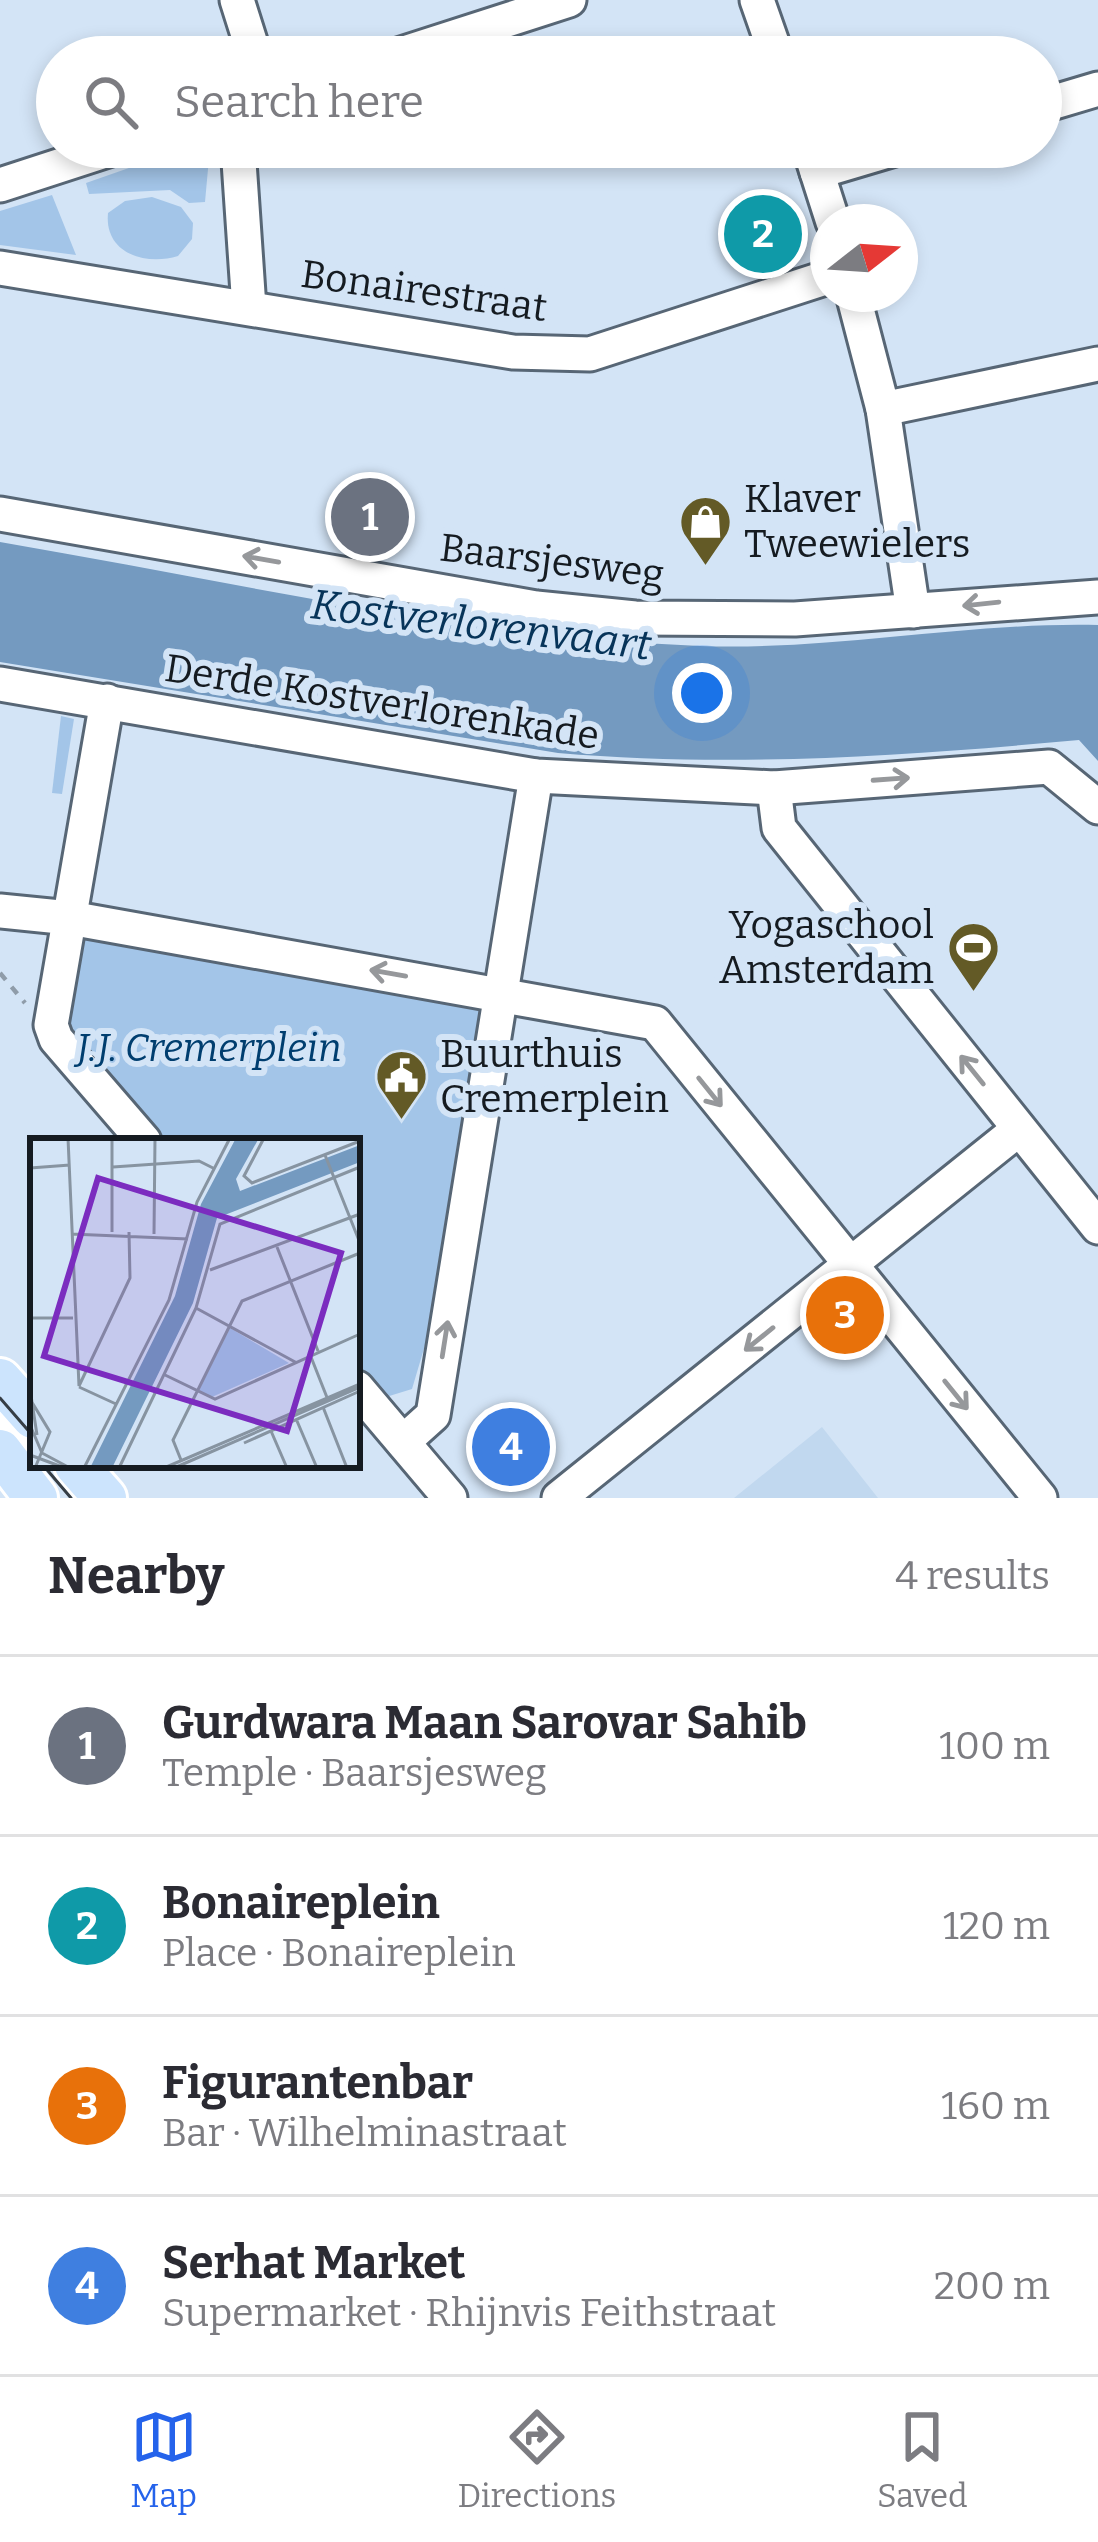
<!DOCTYPE html>
<html lang="en">
<head>
<meta charset="utf-8">
<style>
  body { margin:0; font-family:Bitter,serif; background:#f2f2f3; color:#2b2b33 }
  .compass { position:absolute; left:810px; top:204px; width:108px; height:108px; border-radius:50%; background:#fff; box-shadow:0 6px 18px #0003; rotate:73deg }
  .you { position:absolute; left:702px; top:693px; width:42px; height:42px; margin:-30px; border:9px solid #fff; border-radius:50%; background:#1a73e8; box-shadow:0 0 0 18px #1a73e833 }
  .badge { display:grid; place-items:center; width:78px; height:78px; border-radius:50%; background:#2563eb; color:#fff; font-size:39px; font-weight:700 }
  .pin { position:absolute; translate:-50% -50%; border:6px solid #fff; box-shadow:0 3px 12px #0006 }
  .list { margin:0; padding:0; list-style:none }
  h2 { display:flex; justify-content:space-between; align-items:center; height:156px; margin:0; padding:0 48px; font-size:51px }
  h2 small { font-size:39px; font-weight:400; color:#7c7c81 }
  .list li { display:grid; grid-template-columns:78px 1fr auto; gap:36px; align-items:center; box-sizing:border-box; height:180px; padding:0 48px; border-top:3px solid #e1e1e2 }
  .list b { display:block; font-size:45px; white-space:nowrap }
  .list p { margin:0; font-size:39px; white-space:nowrap; color:#7c7c81 }
  .list em { font-size:39px; font-style:normal; color:#7c7c81 }
  .icon { flex:none; width:66px; height:66px; fill:none; stroke:currentColor; stroke-width:2; stroke-linecap:round; stroke-linejoin:round }
  .map { position:relative; flex:none; width:1098px; height:1498px; overflow:hidden }
  .search { position:absolute; background:#fff; box-shadow:0 6px 18px #0003; left:36px; right:36px; top:36px; height:132px; display:flex; align-items:center; gap:30px; box-sizing:border-box; padding:0 42px; border-radius:66px; color:#7c7c81; font-size:45px }
  .sheet { height:876px; background:#fff }
  nav { display:flex; justify-content:space-around; align-items:center; box-sizing:border-box; height:168px; border-top:3px solid #e1e1e2; background:#fff; font-size:33px; color:#7c7c81 }
  nav a { display:grid; justify-items:center; gap:6px }
  nav .on { color:#2563eb }
  .map>svg:first-child { display:block }
  .built { fill:#c1d8ef }
  .green { fill:#a3c5e8 }
  .water { fill:#749ac0 }
  .lines { fill:none; stroke-linecap:round; stroke-linejoin:round }
  .minor-casing { stroke:#576675; stroke-width:39 }
  .major-casing { stroke:#fff; stroke-width:48 }
  .path { stroke:#8f9ca9; stroke-width:4.5; stroke-dasharray:9 9; stroke-linecap:butt }
  .minor { stroke:#fff; stroke-width:33 }
  .major { stroke:#cce4fd; stroke-width:42 }
  .tram { stroke:#353d45; stroke-width:3 }
  .oneway { stroke:#96989b }
  .labels { text-anchor:middle; dominant-baseline:central; stroke-width:12; stroke-linejoin:round; paint-order:stroke }
  .street-label { font-size:39px; fill:#151b21; stroke:#d3e4f6 }
  .poi-label { font-size:39px; fill:#151b21; stroke:#d3e4f6; text-anchor:start }
  .park-label { font-size:39px; font-style:italic; fill:#003e6f; stroke:#d3e4f6 }
  .water-label { font-size:42px; font-style:italic; fill:#073459; stroke:#d3e4f6 }
  .inset-road { fill:none; stroke:#8794a1; stroke-width:3 }
  .view { fill:#7b2cbf; fill-opacity:0.15; stroke:#7b2cbf; stroke-width:6 }
  .inset-edge { fill:none; stroke:#151b21; stroke-width:6 }
</style>
</head>
<body>
<div class="map">
<svg width="1098" height="1498" viewBox="0 0 1098 1498">
  <rect width="100%" height="100%" fill="#d3e4f6"/>
  <polygon class="built" points="822,1427 878,1498 734,1498"/>
  <g class="green">
    <polygon points="189,147 210,147 205,202 189,203 170,190 89,194 86,183"/>
    <polygon points="52,195 76,255 0,245 0,211"/>
    <path d="M 152,197 L 181,207 L 193,223 L 192,239 L 178,256 C 146,266 104,254 108,213 L 125,201 Z"/>
    <polygon points="61,716 74,719 62,794 52,793"/>
    <polygon points="80,929 484,1004 428,1335 412,1389 386,1397 357,1363 357,1141 166,1141 62,1020"/>
  </g>
  <path class="water" d="M 0,542 C 229,581 468,637 700,646 C 833,651 965,622 1098,625 L 1098,761 L 1079,740 C 904,756 733,768 558,753 L 0,662 Z"/>
  <g class="lines">
    <defs>
      <g id="minor">
        <polyline points="237,0 255,57"/>
        <polyline points="757,0 777,57"/>
        <polyline points="392,57 569,0"/>
        <polyline points="1041,106 1098,89"/>
        <polyline points="238,147 249,308"/>
        <polyline points="809,147 833,222"/>
        <polyline points="817,172 901,147"/>
        <polyline points="0,185 117,147"/>
        <polyline points="0,268 513,352 590,354 828,277"/>
        <polyline points="853,294 883,409 913,611"/>
        <polyline points="883,409 1098,364"/>
        <polyline points="0,514 536,608 635,618 795,619 1098,597"/>
        <polyline points="0,684 536,776 774,788 1049,767 1098,807"/>
        <polyline points="107,701 51,1025 56,1039 144,1141"/>
        <polyline points="774,788 779,828 1098,1227"/>
        <polyline points="0,911 70,918 655,1023 1040,1498"/>
        <polyline points="357,1388 450,1498"/>
        <polyline points="0,1406 33,1445"/>
        <polyline points="403,1442 433,1415 536,776"/>
        <polyline points="559,1498 1019,1129"/>
      </g>
      <g id="major">
        <polyline points="0,1380 33,1417"/>
        <polyline points="0,1451 36,1498"/>
        <polyline points="76,1465 105,1498"/>
      </g>
    </defs>
    <use href="#minor" class="minor-casing"/>
    <use href="#major" class="major-casing"/>
    <polyline class="path" points="0,973 25,1003"/>
    <use href="#minor" class="minor"/>
    <use href="#major" class="major"/>
    <g class="tram">
      <polyline points="0,1398 33,1436"/>
      <polyline points="43,1465 71,1498"/>
    </g>
  </g>
  <defs><path id="oneway-shaft" d="M-6 0H5M1.5-3L5.5 0L1.5 3" fill="none" stroke-width="1.6" stroke-linecap="round" stroke-linejoin="round" transform="scale(3)"/></defs>
  <g class="oneway">
    <use href="#oneway-shaft" transform="translate(261 559) rotate(-170)"/>
    <use href="#oneway-shaft" transform="translate(981 604) rotate(174)"/>
    <use href="#oneway-shaft" transform="translate(891 779) rotate(-4)"/>
    <use href="#oneway-shaft" transform="translate(388 973) rotate(-170)"/>
    <use href="#oneway-shaft" transform="translate(972 1070) rotate(-129)"/>
    <use href="#oneway-shaft" transform="translate(710 1092) rotate(51)"/>
    <use href="#oneway-shaft" transform="translate(445 1339) rotate(-81)"/>
    <use href="#oneway-shaft" transform="translate(759 1339) rotate(141)"/>
    <use href="#oneway-shaft" transform="translate(956 1395) rotate(51)"/>
  </g>
  <defs>
    <symbol id="shop-pin" viewBox="-11 -11 22 30"><path d="M0 17L-7.5 6A9.5 9.5 0 1 1 7.5 6Z" fill="#635a26" stroke="#d3e4f6"/><path d="M-5-2.5h2.3a2.7 3.5 0 0 1 5.4 0H5L5.5 6h-11ZM-1.5-2.5h3a1.5 2.3 0 0 0-3 0Z" fill="#fff"/></symbol>
    <symbol id="stadium-pin" viewBox="-11 -11 22 30"><path d="M0 17L-7.5 6A9.5 9.5 0 1 1 7.5 6Z" fill="#635a26" stroke="#d3e4f6"/><path d="M0-5a6.5 5 0 1 0 0 10a6.5 5 0 1 0 0-10ZM-3.5-1.8h7v3.6h-7Z" fill="#fff"/></symbol>
    <symbol id="civic-pin" viewBox="-11 -11 22 30"><path d="M0 17L-7.5 6A9.5 9.5 0 1 1 7.5 6Z" fill="#635a26" stroke="#d3e4f6"/><path d="M-.6-6.5H3V-4.5H.6V-3L4-1V1h2V6H-6V1h2V-1L-.6-3ZM-1.2 2.5V6h2.4V2.5Z" fill="#fff"/></symbol>
  </defs>
  <g fill-rule="evenodd">
    <use href="#shop-pin" x="676" y="492" width="59" height="81"/>
    <use href="#stadium-pin" x="944" y="918" width="59" height="81"/>
    <use href="#civic-pin" x="372" y="1046" width="59" height="81"/>
  </g>
  <g class="labels">
    <g class="street-label">
      <text transform="translate(424 291) rotate(8)">Bonairestraat</text>
      <text transform="translate(552 561) rotate(7)">Baarsjesweg</text>
      <text transform="translate(382 702) rotate(9)">Derde Kostverlorenkade</text>
    </g>
    <g class="poi-label">
      <text x="744" y="499">Klaver<tspan x="744" dy="45">Tweewielers</tspan></text>
      <text x="934" y="925" text-anchor="end">Yogaschool<tspan x="934" dy="45">Amsterdam</tspan></text>
      <text x="440" y="1054">Buurthuis<tspan x="440" dy="45">Cremerplein</tspan></text>
    </g>
    <g class="park-label">
      <text x="209" y="1048">J.J. Cremerplein</text>
    </g>
    <g class="water-label">
      <text transform="translate(481 625) rotate(7)">Kostverlorenvaart</text>
    </g>
  </g>
  <g transform="translate(30 1138)">
    <rect width="330" height="330" fill="#d3e4f6"/>
    <path d="M 200,190 L 259,225 L 182,259 L 168,252 Z" fill="#a3c5e8"/>
    <path d="M 206,0 L 229,0 L 206,41 L 210,53 L 330,7 L 330,24 L 187,80 L 163,165 L 82,330 L 60,330 L 145,158 L 171,66 Z" fill="#749ac0"/>
    <path class="inset-road" d="M 38,0 L 49,248 L 100,140 L 99,94M 82,0 L 82,94M 234,0 L 214,38 L 222,45 L 330,3M 295,17 L 330,105M 83,29 L 169,23 L 185,31M 0,30 L 40,27M 41,96 L 158,101M 124,96 L 125,0M 247,109 L 288,213M 180,132 L 330,76M 166,170 L 267,225M 0,180 L 43,180M 281,219 L 298,262M 133,236 L 185,261 L 330,196M 49,249 L 86,266M 0,251 L 7,297M 0,261 L 20,294 L 5,330M 293,269 L 317,330M 267,283 L 287,330M 0,287 L 12,315 L 40,330M 241,293 L 257,330M 214,305 L 330,253M 0,317 L 35,330M 151,322 L 143,302 L 212,163 L 330,115M 54,330 L 139,162 L 167,64 L 200,0M 89,330 L 166,170 L 190,86 L 330,29M 134,330 L 330,246M 144,330 L 330,249"/>
    <path class="view" d="M 68,40 L 311,115 L 257,293 L 14,218 Z"/>
    <rect width="330" height="330" class="inset-edge"/>
  </g>
</svg>
<svg class="compass" viewBox="-18 -18 36 36"><path d="M0-13l5 13h-10z" fill="#e53935"/><path d="M0 13l5-13h-10z" fill="#7c7c81"/></svg>
<div class="you"></div>
<div class="pin badge" style="left:370px;top:517px;background:#6b7280">1</div>
<div class="pin badge" style="left:763px;top:234px;background:#0f9aa8">2</div>
<div class="pin badge" style="left:845px;top:1315px;background:#e8710a">3</div>
<div class="pin badge" style="left:511px;top:1447px;background:#3f7fe0">4</div>
<div class="search"><svg class="icon" aria-label="search" viewBox="0 0 24 24"><circle cx="10" cy="10" r="6"/><path d="M15 15l6 6"/></svg>Search here</div>
</div>
<section class="sheet">
<h2>Nearby<small>4 results</small></h2>
<ul class="list">
<li><span class="badge" style="background:#6b7280">1</span><div><b>Gurdwara Maan Sarovar Sahib</b><p>Temple · Baarsjesweg</p></div><em>100 m</em></li>
<li><span class="badge" style="background:#0f9aa8">2</span><div><b>Bonaireplein</b><p>Place · Bonaireplein</p></div><em>120 m</em></li>
<li><span class="badge" style="background:#e8710a">3</span><div><b>Figurantenbar</b><p>Bar · Wilhelminastraat</p></div><em>160 m</em></li>
<li><span class="badge" style="background:#3f7fe0">4</span><div><b>Serhat Market</b><p>Supermarket · Rhijnvis Feithstraat</p></div><em>200 m</em></li>
</ul>
</section>
<nav>
<a class="on"><svg class="icon" aria-label="map" viewBox="0 0 24 24"><path d="M3 6l6-2 6 2 6-2v14l-6 2-6-2-6 2zM9 4v14M15 6v14"/></svg>Map</a>
<a><svg class="icon" aria-label="directions" viewBox="0 0 24 24"><path d="M12 3l9 9-9 9-9-9zM9 14v-3h6M13 9l2 2-2 2"/></svg>Directions</a>
<a><svg class="icon" aria-label="saved" viewBox="0 0 24 24"><path d="M7 4h10v16l-5-4-5 4z"/></svg>Saved</a>
</nav>
</body>
</html>
